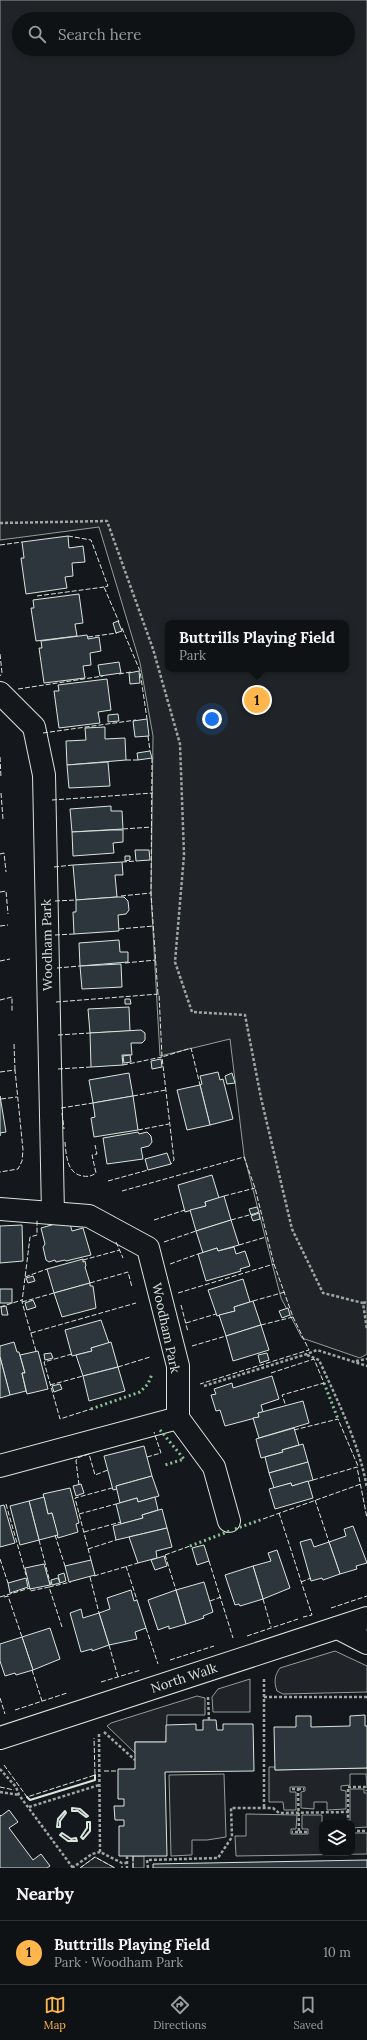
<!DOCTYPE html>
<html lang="en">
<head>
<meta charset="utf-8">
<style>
  body { margin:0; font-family:Lora,serif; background:#181b1e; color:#f1f3f6 }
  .controls { position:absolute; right:12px; bottom:12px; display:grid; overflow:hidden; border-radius:8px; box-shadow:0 2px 6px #0003 }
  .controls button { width:36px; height:36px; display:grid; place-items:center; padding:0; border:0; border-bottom:1px solid #2f3234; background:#0f1215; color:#f1f3f6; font:20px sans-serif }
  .you { position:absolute; left:212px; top:719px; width:14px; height:14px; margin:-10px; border:3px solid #fff; border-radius:50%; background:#1a73e8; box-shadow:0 0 0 6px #1a73e833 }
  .badge { display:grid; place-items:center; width:26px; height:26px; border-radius:50%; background:#ffb74d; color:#111; font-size:13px; font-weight:700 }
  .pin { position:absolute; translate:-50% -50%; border:2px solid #fff; box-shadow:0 1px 4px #0006 }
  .popup { position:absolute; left:165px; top:620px; width:184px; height:52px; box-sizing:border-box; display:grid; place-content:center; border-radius:8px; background:#0f1215; filter:drop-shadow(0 1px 3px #0005); font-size:13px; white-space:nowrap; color:#9b9ea0 }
  .popup b { font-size:15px; color:#f1f3f6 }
  .popup::after { content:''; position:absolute; left:50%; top:100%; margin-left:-8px; border:8px solid transparent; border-top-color:#0f1215 }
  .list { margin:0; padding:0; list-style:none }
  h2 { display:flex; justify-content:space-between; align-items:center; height:52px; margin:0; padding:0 16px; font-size:17px }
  h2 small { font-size:13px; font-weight:400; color:#9b9ea0 }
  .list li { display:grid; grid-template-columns:26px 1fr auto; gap:12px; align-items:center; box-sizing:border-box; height:64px; padding:0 16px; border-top:1px solid #2f3234 }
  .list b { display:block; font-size:15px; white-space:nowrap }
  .list p { margin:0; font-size:13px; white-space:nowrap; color:#9b9ea0 }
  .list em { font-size:13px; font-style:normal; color:#9b9ea0 }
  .icon { flex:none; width:22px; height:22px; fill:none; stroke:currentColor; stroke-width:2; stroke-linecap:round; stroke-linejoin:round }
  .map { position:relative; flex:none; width:367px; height:1868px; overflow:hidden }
  .search { position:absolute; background:#0f1215; box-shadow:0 2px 6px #0003; left:12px; right:12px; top:12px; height:44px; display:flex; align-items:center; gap:10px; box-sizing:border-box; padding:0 14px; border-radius:22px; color:#9b9ea0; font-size:15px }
  .sheet { height:116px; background:#0f1215 }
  nav { display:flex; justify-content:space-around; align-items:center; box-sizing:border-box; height:56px; border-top:1px solid #2f3234; background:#0f1215; font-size:11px; color:#9b9ea0 }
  nav a { display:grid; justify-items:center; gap:2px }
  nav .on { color:#ffb74d }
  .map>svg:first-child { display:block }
  .green { fill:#202428; stroke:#939e99; fill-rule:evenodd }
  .building { fill:#2c363c; stroke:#d8e6dc }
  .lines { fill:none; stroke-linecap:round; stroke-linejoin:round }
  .street-casing { stroke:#d8e6dc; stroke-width:24 }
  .path { stroke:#9da8a2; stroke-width:2.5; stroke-dasharray:3 2; stroke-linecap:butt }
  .street { stroke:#14181c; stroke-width:22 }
  .hedge { stroke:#8ac095; stroke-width:3; stroke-dasharray:2 3; stroke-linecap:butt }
  .fence { stroke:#d8e6dc; stroke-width:1; stroke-dasharray:5 2; stroke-linecap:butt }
  .wall { stroke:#d8e6dc; stroke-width:2 }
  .labels { text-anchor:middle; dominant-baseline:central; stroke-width:3; stroke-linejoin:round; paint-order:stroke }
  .street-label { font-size:13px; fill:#d8e6dc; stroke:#14181c }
</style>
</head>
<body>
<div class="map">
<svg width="367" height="1868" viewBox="0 0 367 1868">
  <rect width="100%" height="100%" fill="#14181c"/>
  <g class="green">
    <path d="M 0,0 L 367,0 L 367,1354 L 360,1358 L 302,1338 L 281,1298 L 244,1155 L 230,1039 L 160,1056 L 151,896 L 153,736 L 140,663 L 99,527 L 0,540 ZM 19,19 L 348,19 L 348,49 L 19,49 ZM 168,623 L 346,623 L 346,669 L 168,669 Z"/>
    <path d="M 335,1651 L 367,1666 L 367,1692 L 283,1694 L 277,1691 C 274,1682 274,1676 280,1668 Z"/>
    <polygon points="250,1679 250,1712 213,1712 212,1697 218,1689"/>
    <polygon points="197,1696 205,1698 205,1715 167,1715 166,1742 135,1742 135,1753 107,1726 111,1723"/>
    <polygon points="269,1767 275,1767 275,1770 367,1768 367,1788 366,1774 350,1774 350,1785 341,1786 341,1790 346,1791 346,1809 327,1810 327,1802 314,1802 314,1809 301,1808 301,1792 305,1791 305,1787 290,1787 290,1792 296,1792 296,1810 284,1810 283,1802 269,1802"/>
    <polygon points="224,1774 226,1837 207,1840 192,1840 192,1855 171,1856 169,1775"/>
    <polygon points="350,1789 364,1789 364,1793 367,1793 367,1827 352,1828 352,1823 350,1823"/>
    <polygon points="246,1814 297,1815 296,1829 291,1829 291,1834 308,1834 308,1829 302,1829 302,1815 322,1815 322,1853 352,1853 352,1833 367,1833 367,1854 236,1856 235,1836 246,1836"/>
    <rect x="133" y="1856" width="11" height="12"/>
    <polygon points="95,1857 115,1868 80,1868"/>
  </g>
  <g class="building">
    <polygon points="68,536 69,548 83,546 85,562 72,563 73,576 65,577 67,588 26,594 21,558 24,558 22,542"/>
    <polygon points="79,594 83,623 75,624 77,636 36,641 31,608 34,608 33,600"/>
    <polygon points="118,621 122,631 116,633 113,623"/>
    <polygon points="87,635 88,639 99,637 101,651 90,653 91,665 83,666 85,678 44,683 39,648 42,648 41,641"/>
    <polygon points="119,662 121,673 100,676 98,665"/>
    <polygon points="139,671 140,683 130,684 129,673"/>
    <polygon points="107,679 111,710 98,712 100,723 59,728 54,691 59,691 58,685"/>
    <polygon points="118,714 119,721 108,722 108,715"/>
    <polygon points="147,719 149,736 135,737 133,721"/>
    <polygon points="105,727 105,739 125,738 126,760 67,765 66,741 86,740 85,728"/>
    <polygon points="150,751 152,758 138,760 137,753"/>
    <polygon points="108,762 110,786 69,788 67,765"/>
    <polygon points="111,806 111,811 122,811 123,829 72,832 70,809"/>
    <polygon points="112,830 123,830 123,842 113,843 114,853 73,856 72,832"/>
    <polygon points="135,850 149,850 150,860 136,861"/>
    <polygon points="125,856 130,856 130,860 125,861"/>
    <polygon points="122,862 123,875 115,875 117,897 76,900 73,865"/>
    <polygon points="117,897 124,897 128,901 129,910 126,914 118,915 119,931 74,934 73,912 76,912 76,900"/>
    <polygon points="119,940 120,952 128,952 128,962 80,966 79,943"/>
    <polygon points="121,964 122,987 82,989 80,966"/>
    <polygon points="125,999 130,999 131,1004 125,1004"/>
    <polygon points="129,1007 130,1031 90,1033 88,1009"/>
    <polygon points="141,1030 145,1033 145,1040 142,1043 131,1043 132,1055 122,1055 123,1065 91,1067 90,1033"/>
    <polygon points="130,1055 131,1062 124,1063 123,1056"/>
    <polygon points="161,1059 162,1067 152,1069 151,1061"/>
    <polygon points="218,1072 220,1080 223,1079 233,1119 210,1125 200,1085 202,1084 200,1076"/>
    <polygon points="129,1073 133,1096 93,1103 89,1080"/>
    <polygon points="232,1073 235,1083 227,1084 225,1076"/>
    <polygon points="200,1085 210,1125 187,1130 177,1090"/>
    <polygon points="0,1096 6,1132 0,1133 0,1136"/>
    <polygon points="133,1096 138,1130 94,1137 91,1118 95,1117 93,1103"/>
    <polygon points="138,1132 139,1134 147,1132 151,1136 152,1142 149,1146 141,1148 143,1159 107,1164 103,1138"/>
    <polygon points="167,1153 171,1164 148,1170 145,1159"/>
    <polygon points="212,1175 219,1198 205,1202 206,1206 185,1212 178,1185"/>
    <polygon points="224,1196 231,1220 196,1231 190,1210 206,1206 205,1202"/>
    <polygon points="257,1207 259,1212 251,1215 249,1209"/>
    <polygon points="259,1213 260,1219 253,1221 251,1216"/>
    <polygon points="69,1220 72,1231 83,1228 91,1255 66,1261 65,1260 56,1262 55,1260 49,1262 46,1260 43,1247 45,1244 41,1228"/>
    <polygon points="231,1220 239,1245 218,1251 217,1248 203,1253 196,1231"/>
    <polygon points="22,1225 23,1261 0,1263 0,1226"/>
    <polygon points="234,1247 236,1254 245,1251 250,1266 240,1269 241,1271 206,1281 198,1254 217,1248 218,1251"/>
    <polygon points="83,1259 83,1262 85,1261 86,1266 85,1267 90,1283 54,1293 47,1269"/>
    <polygon points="33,1276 35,1281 28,1283 26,1278"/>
    <polygon points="243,1279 250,1302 234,1307 235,1311 217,1316 208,1290"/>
    <polygon points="90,1283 90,1286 93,1286 96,1308 62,1317 54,1293"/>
    <rect x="0" y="1289" width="12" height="14"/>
    <polygon points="33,1300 36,1307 27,1310 25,1303"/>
    <polygon points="253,1301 261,1325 226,1336 219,1315 235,1311 234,1307"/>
    <polygon points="6,1306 8,1315 2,1315 1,1307"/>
    <polygon points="288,1308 290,1315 282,1318 279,1311"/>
    <polygon points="101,1320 109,1343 91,1348 92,1351 72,1356 65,1330"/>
    <polygon points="261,1325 269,1350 233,1361 226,1336"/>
    <polygon points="14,1342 17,1352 19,1352 25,1373 22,1373 26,1391 10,1395 0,1357 0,1346"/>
    <polygon points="111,1342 118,1367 83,1376 76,1355 92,1351 91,1348"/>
    <polygon points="38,1351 48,1389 27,1394 22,1373 25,1373 20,1355"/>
    <polygon points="51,1353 53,1358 45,1360 44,1354"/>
    <polygon points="267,1353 269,1360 260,1363 258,1355"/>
    <polygon points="0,1357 10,1395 0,1398"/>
    <polygon points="118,1367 125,1391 89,1401 83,1376"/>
    <polygon points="272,1376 279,1399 261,1405 263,1412 258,1413 259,1417 225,1426 220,1410 216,1411 211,1395 216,1394 214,1389 232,1383 233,1388"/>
    <polygon points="60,1384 62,1389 54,1392 52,1386"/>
    <polygon points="303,1401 309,1423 259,1438 253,1418 259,1417 258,1413"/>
    <polygon points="294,1428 299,1445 282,1450 283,1452 261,1458 256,1439"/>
    <polygon points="303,1444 308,1462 269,1473 265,1457 283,1452 282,1450"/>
    <polygon points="144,1446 152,1476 116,1486 117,1489 113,1490 104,1456"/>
    <polygon points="308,1462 313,1480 292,1486 291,1483 274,1488 269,1473"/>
    <polygon points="152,1476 159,1496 138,1502 137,1498 120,1503 116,1486"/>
    <polygon points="308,1481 313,1498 275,1509 269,1489 291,1483 292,1486"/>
    <polygon points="81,1484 84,1493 76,1496 73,1486"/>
    <polygon points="70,1488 79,1523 76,1524 78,1532 58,1538 52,1513 48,1514 43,1494"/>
    <polygon points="44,1497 48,1514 52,1513 58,1535 39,1540 29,1501"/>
    <polygon points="155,1497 158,1510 142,1515 143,1518 121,1524 116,1504 137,1498 138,1502"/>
    <polygon points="29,1501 39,1540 20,1545 10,1506"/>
    <polygon points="4,1505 15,1543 0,1547 0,1506"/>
    <polygon points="162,1509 167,1528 116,1540 113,1526 143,1518 142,1515"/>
    <polygon points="353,1526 367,1563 356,1566 357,1569 340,1574 329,1542 346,1536 344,1529"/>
    <polygon points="167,1528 172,1547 156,1551 157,1558 138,1563 129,1537"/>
    <polygon points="311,1539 314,1547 329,1542 340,1574 323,1580 322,1578 311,1581 300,1542"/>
    <polygon points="204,1545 209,1561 197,1565 192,1548"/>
    <polygon points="277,1550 290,1588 263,1599 253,1566 271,1561 268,1553"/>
    <polygon points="164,1556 167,1566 155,1570 151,1560"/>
    <polygon points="91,1560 95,1575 69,1582 65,1566"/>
    <polygon points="44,1564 50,1585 30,1589 25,1568"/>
    <polygon points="253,1566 263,1599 240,1606 239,1604 235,1605 225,1575"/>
    <polygon points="64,1573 66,1581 60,1583 58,1575"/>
    <polygon points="26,1578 28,1587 10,1593 8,1583"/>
    <polygon points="58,1578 60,1583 52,1585 51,1580"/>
    <polygon points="204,1582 213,1612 203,1616 204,1618 186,1624 176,1590"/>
    <polygon points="131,1590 134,1601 137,1600 146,1628 135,1632 137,1639 109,1645 99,1613 110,1609 107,1598"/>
    <polygon points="176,1590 186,1624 169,1629 169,1626 158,1630 148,1600"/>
    <polygon points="81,1609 83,1618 99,1613 109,1645 92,1651 92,1649 81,1652 70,1613"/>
    <polygon points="50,1628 60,1659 33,1670 22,1637"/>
    <polygon points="22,1637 33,1670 16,1675 15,1673 5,1676 0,1661 0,1644"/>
    <polygon points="365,1715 365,1726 367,1726 367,1768 275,1770 274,1727 296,1727 296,1716 311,1716 311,1727 350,1726 350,1716"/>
    <polygon points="203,1720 216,1720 217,1730 223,1730 223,1724 253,1724 254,1771 165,1772 167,1856 119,1856 119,1826 124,1826 124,1820 115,1820 114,1806 124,1806 124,1799 118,1799 118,1769 135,1769 135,1742 166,1742 166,1725 196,1724 196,1730 203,1730"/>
    <polygon points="9,1810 18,1822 9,1828 33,1860 41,1854 50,1866 47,1868 0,1868 0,1815 1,1816"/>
    <polygon points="367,1860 367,1868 153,1868 153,1864"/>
  </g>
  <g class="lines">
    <defs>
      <g id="street">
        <polyline points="0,693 34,727 44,775 53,1213"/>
        <polyline points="0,1209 89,1216 148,1248 178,1366 178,1418 214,1467 229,1521"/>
        <polyline points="0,1466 178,1418"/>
        <polyline points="338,1628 367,1643"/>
        <polyline points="0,1738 367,1618"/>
      </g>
    </defs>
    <use href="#street" class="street-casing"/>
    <g class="path">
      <polyline points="0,523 107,521 153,649 180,744 184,855 175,962 192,1012 245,1015 261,1098 292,1229 323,1293 363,1303 367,1330"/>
      <polyline points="363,1303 367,1302"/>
      <path d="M 307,1355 L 319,1360 C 338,1402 359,1443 367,1488"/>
      <polyline points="356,1361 367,1359"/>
      <polyline points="204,1386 307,1354 317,1350 367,1366"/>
      <polyline points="264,1679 264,1808"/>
      <polyline points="208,1697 209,1720"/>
      <polyline points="264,1697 367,1697"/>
      <polyline points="104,1732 135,1760"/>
      <polyline points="99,1734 100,1852 122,1863 127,1863"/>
      <polyline points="0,1769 16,1787 19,1795 73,1868"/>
      <polyline points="292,1789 298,1789 299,1832 292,1832"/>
      <polyline points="298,1789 304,1789"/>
      <polyline points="0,1792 19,1795"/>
      <polyline points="29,1807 99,1785"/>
      <polyline points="348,1812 348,1787 365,1787 367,1791"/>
      <polyline points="352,1831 367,1831"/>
      <polyline points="299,1832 307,1832"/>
      <polyline points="127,1856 127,1868"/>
      <polyline points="72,1868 92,1854 100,1852"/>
      <polyline points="148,1868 147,1860 218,1858 232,1837 231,1808 273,1808 279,1813 348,1812 348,1823"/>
    </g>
    <use href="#street" class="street"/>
    <g class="hedge">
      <polyline points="324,1383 338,1419"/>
      <polyline points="91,1409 140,1392 148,1384 152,1374"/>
      <polyline points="160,1430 184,1459 165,1465"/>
      <polyline points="235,1529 263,1519"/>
      <polyline points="190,1546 230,1531"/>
    </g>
    <g class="fence">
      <polyline points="68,536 91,540 108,586 104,587 119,622"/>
      <polyline points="0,545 22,542"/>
      <polyline points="37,596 104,587"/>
      <polyline points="122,628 140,671 147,719"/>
      <polyline points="88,637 117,633"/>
      <polyline points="0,654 2,673 0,676"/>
      <polyline points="119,674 131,672"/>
      <polyline points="18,689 103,676"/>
      <polyline points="43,733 136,720"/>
      <polyline points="148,736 150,751"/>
      <polyline points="0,757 1,778"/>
      <polyline points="152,758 151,893 158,995"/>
      <polyline points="126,760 138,760"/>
      <polyline points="1,793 3,819"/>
      <polyline points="52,800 153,793"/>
      <polyline points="123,829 152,827"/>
      <polyline points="0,854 4,853 6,872"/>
      <polyline points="122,862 136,861"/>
      <polyline points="54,867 73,865"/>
      <polyline points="0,892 6,891 8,914"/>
      <polyline points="121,896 151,893"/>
      <polyline points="55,901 76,900"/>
      <polyline points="0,926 8,925"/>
      <polyline points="119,929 154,926"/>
      <polyline points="55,935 74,934"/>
      <polyline points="0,961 10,959"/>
      <polyline points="125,963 156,960"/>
      <polyline points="57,968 80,966"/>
      <polyline points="0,1000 12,997 12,1011"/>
      <polyline points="56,1002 159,994 162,1057 191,1048 200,1085"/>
      <polyline points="58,1035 90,1033"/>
      <polyline points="14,1044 15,1070"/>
      <polyline points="123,1065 162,1057 174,1160 171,1164"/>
      <polyline points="58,1069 91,1067"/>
      <polyline points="0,1072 15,1070 23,1150 22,1161 18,1169 0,1172"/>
      <polyline points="133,1096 166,1090"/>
      <polyline points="1,1099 17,1097"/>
      <polyline points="61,1108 93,1103"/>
      <polyline points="62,1113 64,1129"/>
      <polyline points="138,1130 169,1124"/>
      <path d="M 65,1142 C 66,1155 67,1174 83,1176 C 88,1177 92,1176 96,1173 L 92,1155 L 97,1154 L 95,1145"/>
      <polyline points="108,1181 148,1170"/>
      <polyline points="122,1191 244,1157 255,1188 274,1264 293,1317 309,1350 200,1384"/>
      <polyline points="224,1196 255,1188"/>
      <polyline points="154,1220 185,1210"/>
      <polyline points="231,1220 253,1214"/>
      <polyline points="116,1242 123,1258"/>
      <polyline points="164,1242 196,1231"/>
      <polyline points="239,1245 266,1237"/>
      <polyline points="83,1260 120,1250"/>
      <polyline points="170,1264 198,1254"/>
      <polyline points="25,1277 47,1269"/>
      <polyline points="90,1283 128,1272 132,1287"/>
      <polyline points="178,1293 274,1264"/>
      <polyline points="253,1301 285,1292"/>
      <polyline points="22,1302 54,1293"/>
      <polyline points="181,1305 188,1332"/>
      <polyline points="0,1307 22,1300"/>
      <polyline points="186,1323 216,1314"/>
      <polyline points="261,1325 293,1317"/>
      <polyline points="31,1333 136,1303"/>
      <polyline points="192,1346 226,1336"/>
      <polyline points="36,1351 22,1302 30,1237 37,1235 37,1219"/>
      <polyline points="72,1354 44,1362 60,1419 91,1409"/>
      <polyline points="118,1367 150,1357"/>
      <polyline points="271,1373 314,1359 324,1383 282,1395 286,1406"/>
      <polyline points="50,1385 83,1376"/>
      <polyline points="294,1430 338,1419 358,1466 357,1467"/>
      <polyline points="147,1457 161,1453 154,1432"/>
      <polyline points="313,1480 357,1467 367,1518"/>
      <polyline points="79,1485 76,1461 77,1458 89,1454 95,1475 108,1470"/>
      <polyline points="315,1500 329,1542"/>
      <polyline points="6,1504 26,1575"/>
      <polyline points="279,1513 312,1615 303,1617"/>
      <polyline points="79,1514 116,1504"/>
      <polyline points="263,1519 361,1484"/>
      <polyline points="84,1532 121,1522"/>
      <polyline points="55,1535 65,1566"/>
      <polyline points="39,1540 51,1586"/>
      <polyline points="88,1549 116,1540"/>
      <polyline points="165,1555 176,1590"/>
      <polyline points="165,1555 190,1546"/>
      <polyline points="0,1559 8,1583"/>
      <polyline points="91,1560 75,1498 112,1488"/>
      <polyline points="209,1561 233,1638"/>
      <polyline points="126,1566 137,1600"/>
      <polyline points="94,1576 138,1563"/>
      <polyline points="90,1577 99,1613"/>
      <polyline points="301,1582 311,1578"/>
      <polyline points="49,1587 71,1582"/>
      <polyline points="0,1597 30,1588 30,1591 49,1587 62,1627"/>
      <polyline points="4,1597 8,1596 22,1637"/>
      <polyline points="263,1599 271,1627"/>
      <polyline points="210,1601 221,1597"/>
      <polyline points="331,1608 367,1596"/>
      <polyline points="146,1628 158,1664"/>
      <polyline points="247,1636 298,1619"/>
      <polyline points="109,1645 118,1677"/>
      <polyline points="170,1660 214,1646"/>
      <polyline points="32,1670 42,1701"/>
      <polyline points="101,1682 141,1670"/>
      <polyline points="0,1698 5,1714"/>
      <polyline points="15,1710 67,1693"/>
      <polyline points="4,1765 27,1797 95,1775 94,1738"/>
      <polyline points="104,1771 118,1771"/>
      <polyline points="0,1787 14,1790"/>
      <polyline points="133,1856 133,1868"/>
      <polyline points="80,1868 95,1857 115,1868"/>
      <polyline points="122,1868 122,1866"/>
    </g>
    <g class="wall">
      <polyline points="27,1797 30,1800 95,1780 95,1775"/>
      <polygon points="72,1808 80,1809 88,1816 86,1817 78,1811 72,1811"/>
      <polygon points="65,1811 66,1813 60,1821 60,1827 57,1827 58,1819"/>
      <polygon points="87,1822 90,1822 90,1831 83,1839 81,1837 87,1828"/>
      <polygon points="62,1833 71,1839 76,1838 77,1841 68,1841 60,1835"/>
    </g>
  </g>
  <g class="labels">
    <g class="street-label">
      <text transform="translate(47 945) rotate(-91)">Woodham Park</text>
      <text transform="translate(166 1328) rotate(78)">Woodham Park</text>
      <text transform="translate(184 1678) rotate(-18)">North Walk</text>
    </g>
  </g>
</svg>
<div class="controls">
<button><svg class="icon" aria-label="layers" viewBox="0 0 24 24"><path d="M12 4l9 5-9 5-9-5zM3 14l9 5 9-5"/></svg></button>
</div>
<div class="you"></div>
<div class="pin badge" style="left:257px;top:700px">1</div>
<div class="popup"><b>Buttrills Playing Field</b>Park</div>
<div class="search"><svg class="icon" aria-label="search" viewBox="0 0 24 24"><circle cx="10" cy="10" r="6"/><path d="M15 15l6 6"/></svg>Search here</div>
</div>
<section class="sheet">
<h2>Nearby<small></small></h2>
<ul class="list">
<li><span class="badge">1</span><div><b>Buttrills Playing Field</b><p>Park · Woodham Park</p></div><em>10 m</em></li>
</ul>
</section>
<nav>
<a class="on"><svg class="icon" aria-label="map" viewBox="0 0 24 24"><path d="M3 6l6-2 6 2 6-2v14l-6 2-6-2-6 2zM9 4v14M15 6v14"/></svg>Map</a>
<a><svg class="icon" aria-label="directions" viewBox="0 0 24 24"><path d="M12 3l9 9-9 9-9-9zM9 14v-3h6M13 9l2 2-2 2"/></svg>Directions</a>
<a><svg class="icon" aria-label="saved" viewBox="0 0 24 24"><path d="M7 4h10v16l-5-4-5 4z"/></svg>Saved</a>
</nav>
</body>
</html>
